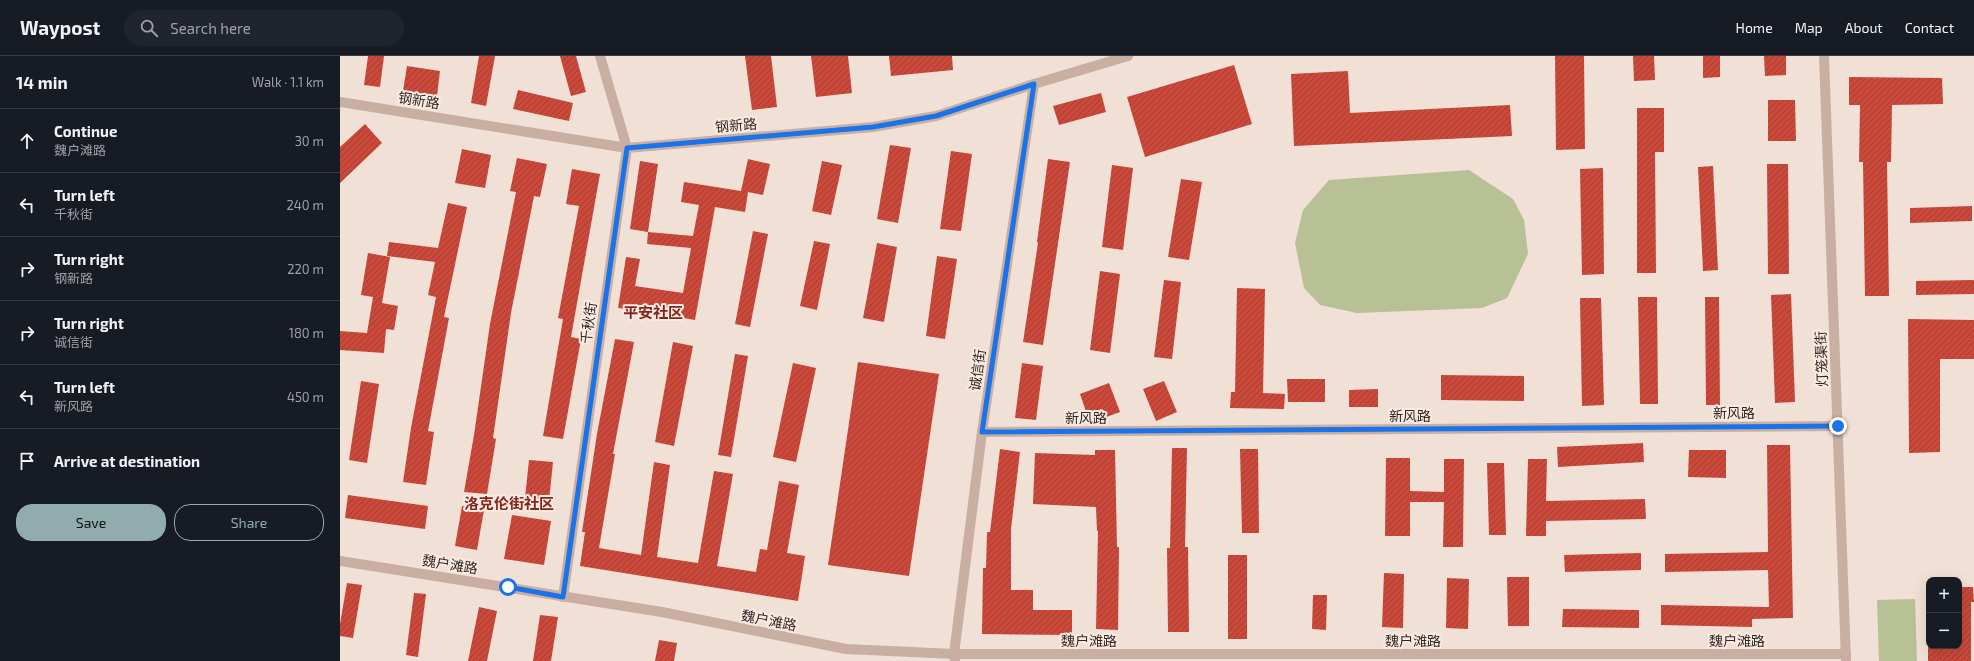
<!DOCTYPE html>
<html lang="en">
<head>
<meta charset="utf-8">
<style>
  body { margin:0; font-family:"Exo 2","Noto Sans SC",sans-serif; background:#20242c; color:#f1f3f6 }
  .controls { position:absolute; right:12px; bottom:12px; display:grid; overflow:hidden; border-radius:8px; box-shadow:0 4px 16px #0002 }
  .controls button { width:36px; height:36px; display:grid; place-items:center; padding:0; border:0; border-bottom:1px solid #363941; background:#171b24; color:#f1f3f6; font:20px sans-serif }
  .stop { position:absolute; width:12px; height:12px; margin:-9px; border:3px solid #1a73e8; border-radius:50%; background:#fff }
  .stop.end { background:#1a73e8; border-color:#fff; box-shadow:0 1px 4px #0008 }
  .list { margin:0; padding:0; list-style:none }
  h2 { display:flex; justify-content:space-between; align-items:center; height:52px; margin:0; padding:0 16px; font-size:17px }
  h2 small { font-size:13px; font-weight:400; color:#9ea1a6 }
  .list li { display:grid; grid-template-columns:26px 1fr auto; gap:12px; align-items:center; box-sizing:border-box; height:64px; padding:0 16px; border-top:1px solid #363941 }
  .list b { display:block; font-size:15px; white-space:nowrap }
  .list p { margin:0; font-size:13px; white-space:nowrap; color:#9ea1a6 }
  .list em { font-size:13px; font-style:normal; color:#9ea1a6 }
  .actions { display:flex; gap:8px; padding:12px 16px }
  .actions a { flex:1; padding:9px 0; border:1px solid #90acac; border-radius:16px; text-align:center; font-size:14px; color:#90acac }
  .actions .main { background:#90acac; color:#111 }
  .icon { flex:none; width:22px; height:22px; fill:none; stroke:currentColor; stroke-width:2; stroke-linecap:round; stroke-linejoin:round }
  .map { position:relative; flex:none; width:1634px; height:605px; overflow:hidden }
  header { display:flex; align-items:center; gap:24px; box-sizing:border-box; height:56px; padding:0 20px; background:#171b24; border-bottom:1px solid #363941 }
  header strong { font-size:19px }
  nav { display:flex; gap:22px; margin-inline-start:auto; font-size:14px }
  .search { width:280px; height:36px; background:#20242c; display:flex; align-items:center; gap:10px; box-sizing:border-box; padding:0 14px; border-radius:22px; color:#9ea1a6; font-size:15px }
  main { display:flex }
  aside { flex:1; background:#171b24 }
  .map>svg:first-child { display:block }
  .garden { fill:#b8c096 }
  .building { fill:url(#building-hatch) }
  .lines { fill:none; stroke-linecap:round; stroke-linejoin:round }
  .minor { stroke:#c9aea2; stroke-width:10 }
  .route { stroke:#1a73e8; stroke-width:5 }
  .labels { text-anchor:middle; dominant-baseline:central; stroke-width:4; stroke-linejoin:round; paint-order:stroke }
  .street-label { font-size:14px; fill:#332724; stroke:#f9ebe2 }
  .neighbourhood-label { font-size:15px; font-weight:bold; fill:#84251c; stroke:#f9ebe2 }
</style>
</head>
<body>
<header>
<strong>Waypost</strong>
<div class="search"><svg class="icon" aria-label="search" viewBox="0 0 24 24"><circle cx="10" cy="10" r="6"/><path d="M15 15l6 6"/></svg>Search here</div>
<nav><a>Home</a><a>Map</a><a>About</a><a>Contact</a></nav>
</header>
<main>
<aside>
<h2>14 min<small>Walk · 1.1 km</small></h2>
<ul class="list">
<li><svg class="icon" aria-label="ahead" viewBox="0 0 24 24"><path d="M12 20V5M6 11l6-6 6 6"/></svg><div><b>Continue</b><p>魏户滩路</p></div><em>30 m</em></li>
<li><svg class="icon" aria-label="left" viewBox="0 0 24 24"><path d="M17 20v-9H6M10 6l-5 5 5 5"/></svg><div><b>Turn left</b><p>千秋街</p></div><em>240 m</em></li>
<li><svg class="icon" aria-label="right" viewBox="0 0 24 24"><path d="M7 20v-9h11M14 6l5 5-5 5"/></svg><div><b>Turn right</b><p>钢新路</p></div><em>220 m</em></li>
<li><svg class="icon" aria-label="right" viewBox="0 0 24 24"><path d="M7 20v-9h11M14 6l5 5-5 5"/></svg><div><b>Turn right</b><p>诚信街</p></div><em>180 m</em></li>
<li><svg class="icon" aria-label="left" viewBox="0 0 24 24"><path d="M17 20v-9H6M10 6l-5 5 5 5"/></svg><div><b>Turn left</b><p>新风路</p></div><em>450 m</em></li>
<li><svg class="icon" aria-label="arrive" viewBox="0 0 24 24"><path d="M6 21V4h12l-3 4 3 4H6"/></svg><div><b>Arrive at destination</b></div></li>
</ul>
<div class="actions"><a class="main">Save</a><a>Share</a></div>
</aside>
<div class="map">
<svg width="1634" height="605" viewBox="0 0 1634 605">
  <defs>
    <pattern id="building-hatch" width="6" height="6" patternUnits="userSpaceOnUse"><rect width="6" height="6" fill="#ca493b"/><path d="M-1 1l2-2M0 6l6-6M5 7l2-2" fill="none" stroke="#a53d31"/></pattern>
  </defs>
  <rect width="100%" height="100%" fill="#f1e0d6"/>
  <g class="garden">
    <polygon points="1129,114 1173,143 1184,164 1188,198 1167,242 1142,252 1017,257 980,249 964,232 955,187 963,154 989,124"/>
    <polygon points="1575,543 1577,605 1539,605 1537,544"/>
  </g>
  <g class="building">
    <polygon points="28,0 44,0 40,31 24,29"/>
    <polygon points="139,0 155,0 146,50 131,47"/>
    <polygon points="220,0 236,0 246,36 231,40"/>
    <polygon points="405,0 431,0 437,51 412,54"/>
    <polygon points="471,0 508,0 512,37 476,41"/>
    <polygon points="549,0 612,0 613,14 551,20"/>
    <polygon points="1215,0 1244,0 1245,93 1216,94"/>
    <polygon points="1293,0 1314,0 1315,24 1294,25"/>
    <polygon points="1363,0 1380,0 1380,21 1363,22"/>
    <polygon points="1424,0 1446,0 1446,19 1425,20"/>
    <polygon points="894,9 912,68 805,101 787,41"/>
    <polygon points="67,10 100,15 97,40 63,35"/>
    <polygon points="1008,15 1010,57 1170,49 1172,80 954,90 951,18"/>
    <polygon points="1509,21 1602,22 1603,48 1552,49 1551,106 1547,106 1549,240 1525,240 1523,106 1519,106 1520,49 1509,49"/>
    <polygon points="178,34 233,47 229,65 173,53"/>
    <polygon points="761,37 766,56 719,69 713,50"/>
    <polygon points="1428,44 1455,44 1456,85 1428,85"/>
    <polygon points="1297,52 1324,52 1324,96 1315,96 1316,217 1297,217"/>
    <polygon points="25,68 42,87 0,127 0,91"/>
    <polygon points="550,89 571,92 558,167 537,163"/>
    <polygon points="122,93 151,99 145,132 115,127"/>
    <polygon points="611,95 632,98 621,175 600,173"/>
    <polygon points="177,102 207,108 200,141 194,140 171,257 153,382 156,383 147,438 124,436 134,379 150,268 176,136 170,135"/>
    <polygon points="408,103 430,108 423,139 408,136 405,156 375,151 355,264 338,261 339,259 278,252 286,201 300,203 295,230 343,237 351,192 307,188 308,176 353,180 359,149 341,146 344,126 401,135"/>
    <polygon points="708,103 730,106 703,289 683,286 698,187 697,186"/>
    <polygon points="300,105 318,108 308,176 290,173"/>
    <polygon points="482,105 502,109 491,159 472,155"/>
    <polygon points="1427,108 1448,108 1449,218 1428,218"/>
    <polygon points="772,109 793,112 783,194 762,191"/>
    <polygon points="1373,110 1378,214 1363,215 1358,111"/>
    <polygon points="1263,112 1264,218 1242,219 1240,113"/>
    <polygon points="232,113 260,118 231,281 241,283 223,383 203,380 223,263 218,262 239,150 226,148"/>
    <polygon points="841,123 862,126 849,204 828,201"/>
    <polygon points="108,147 127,151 104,261 109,262 88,375 94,376 86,429 63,426 71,372 96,241 88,239 95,206 47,200 49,186 98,192"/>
    <polygon points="1632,150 1632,165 1570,167 1570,152"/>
    <polygon points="413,175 428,178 410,271 395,268"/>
    <polygon points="474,185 490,188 477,254 460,250"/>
    <polygon points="537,187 557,191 544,266 523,262"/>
    <polygon points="28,197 50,201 42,247 58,250 54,274 46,273 44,297 0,294 0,275 27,277 33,241 21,239"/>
    <polygon points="597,200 617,203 605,283 586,280"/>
    <polygon points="760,215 780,218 770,297 750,294"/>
    <polygon points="824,224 841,226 832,303 814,301"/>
    <polygon points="1634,224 1634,238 1576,239 1576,225"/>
    <polygon points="897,232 925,233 923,337 945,338 944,353 890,352 891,336 895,336"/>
    <polygon points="1451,238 1455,346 1435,347 1431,239"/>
    <polygon points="1298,241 1317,241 1318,348 1300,348"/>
    <polygon points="1365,241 1379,241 1380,349 1366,349"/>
    <polygon points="1240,242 1261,242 1264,349 1242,350"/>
    <polygon points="1568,263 1634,264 1634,303 1600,303 1600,396 1569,397"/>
    <polygon points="275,283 294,286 273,398 275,398 259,492 301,499 314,406 330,409 317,501 358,507 374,415 393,418 377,510 416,516 420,493 427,494 439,425 459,429 447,497 465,500 458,545 240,510 245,476 242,476 257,378"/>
    <polygon points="333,286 353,290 334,390 315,386"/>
    <polygon points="395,298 408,300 391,401 378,399"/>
    <polygon points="518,306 599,318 569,520 488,509"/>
    <polygon points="453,307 476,312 456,406 433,401"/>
    <polygon points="682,307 703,310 696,364 675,362"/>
    <polygon points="1101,319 1184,320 1184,345 1101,344"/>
    <polygon points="947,323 985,323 985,346 948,346"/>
    <polygon points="21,325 39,328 27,407 9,404"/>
    <polygon points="824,325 837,356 816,365 803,333"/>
    <polygon points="769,327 780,356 750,367 740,338"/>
    <polygon points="1038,333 1038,351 1009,351 1009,334"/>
    <polygon points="1303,387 1304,406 1218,411 1217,391"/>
    <polygon points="1427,389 1450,389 1453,562 1412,563 1412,571 1321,569 1321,549 1429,551 1428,514 1325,516 1325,498 1428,496"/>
    <polygon points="832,392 847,392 845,491 848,491 849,576 828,576 827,492 830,492"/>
    <polygon points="660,393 680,396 671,473 671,534 693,534 693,554 732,554 732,579 642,578 643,512 646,512 647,476 650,476"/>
    <polygon points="900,393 918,393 919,477 902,477"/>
    <polygon points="755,394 775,394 777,491 779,491 778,574 756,573 758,475 757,475 756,451 693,448 695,397 755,399"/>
    <polygon points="1349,394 1386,394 1386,422 1348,421"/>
    <polygon points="1046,402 1070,402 1070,435 1104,436 1104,403 1124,403 1123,491 1103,491 1104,446 1070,446 1070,480 1045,480"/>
    <polygon points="1188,403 1207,403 1206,445 1305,443 1306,463 1206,465 1206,480 1186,480"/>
    <polygon points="189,404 213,406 209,445 185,442"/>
    <polygon points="1147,407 1164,407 1166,479 1149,479"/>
    <polygon points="8,439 88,450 85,473 5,462"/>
    <polygon points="122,450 144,454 137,494 115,490"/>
    <polygon points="172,459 211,465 204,509 164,503"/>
    <polygon points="1301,497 1301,514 1225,516 1224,499"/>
    <rect x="888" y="499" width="19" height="84"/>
    <polygon points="1044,517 1064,518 1063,572 1042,571"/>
    <polygon points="1167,521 1189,521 1189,570 1168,570"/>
    <polygon points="1107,522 1129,523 1128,573 1106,572"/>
    <polygon points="7,527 22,529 13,582 0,580 0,568"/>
    <polygon points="1619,531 1633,531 1634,546 1631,546 1631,605 1588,605 1588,590 1619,590"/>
    <polygon points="74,537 86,538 78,601 66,599"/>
    <polygon points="973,539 987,539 986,574 972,573"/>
    <polygon points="139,551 157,555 147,605 128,605"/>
    <polygon points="1223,553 1299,554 1299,572 1222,571"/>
    <polygon points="200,559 218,561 211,605 193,605"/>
    <polygon points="319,584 337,587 334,605 315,605"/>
  </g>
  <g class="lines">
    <g class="minor">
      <polyline points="1484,0 1506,605"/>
      <polyline points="0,46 287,92 533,71 596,60 694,28 788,0"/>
      <polyline points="642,376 1498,370"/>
      <polyline points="0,505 322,556 506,593 614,598 1506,598"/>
      <polyline points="223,541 287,92 260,0"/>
      <polyline points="615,605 614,598 642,376 694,28"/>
    </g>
  </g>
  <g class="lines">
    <polyline class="route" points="168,531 223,541 287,92 533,71 596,60 694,28 642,376 1498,370"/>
  </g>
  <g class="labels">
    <g class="street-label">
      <text transform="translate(79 44) rotate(9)">钢新路</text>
      <text transform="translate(396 69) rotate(-5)">钢新路</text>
      <text transform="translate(248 267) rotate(-82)">千秋街</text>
      <text transform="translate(1481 303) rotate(-92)">灯笼渠街</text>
      <text transform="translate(637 314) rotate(-82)">诚信街</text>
      <text x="1394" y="356">新风路</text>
      <text x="1070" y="359">新风路</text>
      <text x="746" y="361">新风路</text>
      <text transform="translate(110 508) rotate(9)">魏户滩路</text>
      <text transform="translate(429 564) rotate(11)">魏户滩路</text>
      <text x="749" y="584">魏户滩路</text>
      <text x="1073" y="584">魏户滩路</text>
      <text x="1397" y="584">魏户滩路</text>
    </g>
    <g class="neighbourhood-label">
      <text x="313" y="256">平安社区</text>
      <text x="169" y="447">洛克伦街社区</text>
    </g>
  </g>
</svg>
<div class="controls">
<button>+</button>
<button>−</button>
</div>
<div class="stop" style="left:168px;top:531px"></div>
<div class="stop end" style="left:1498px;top:370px"></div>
</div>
</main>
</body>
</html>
